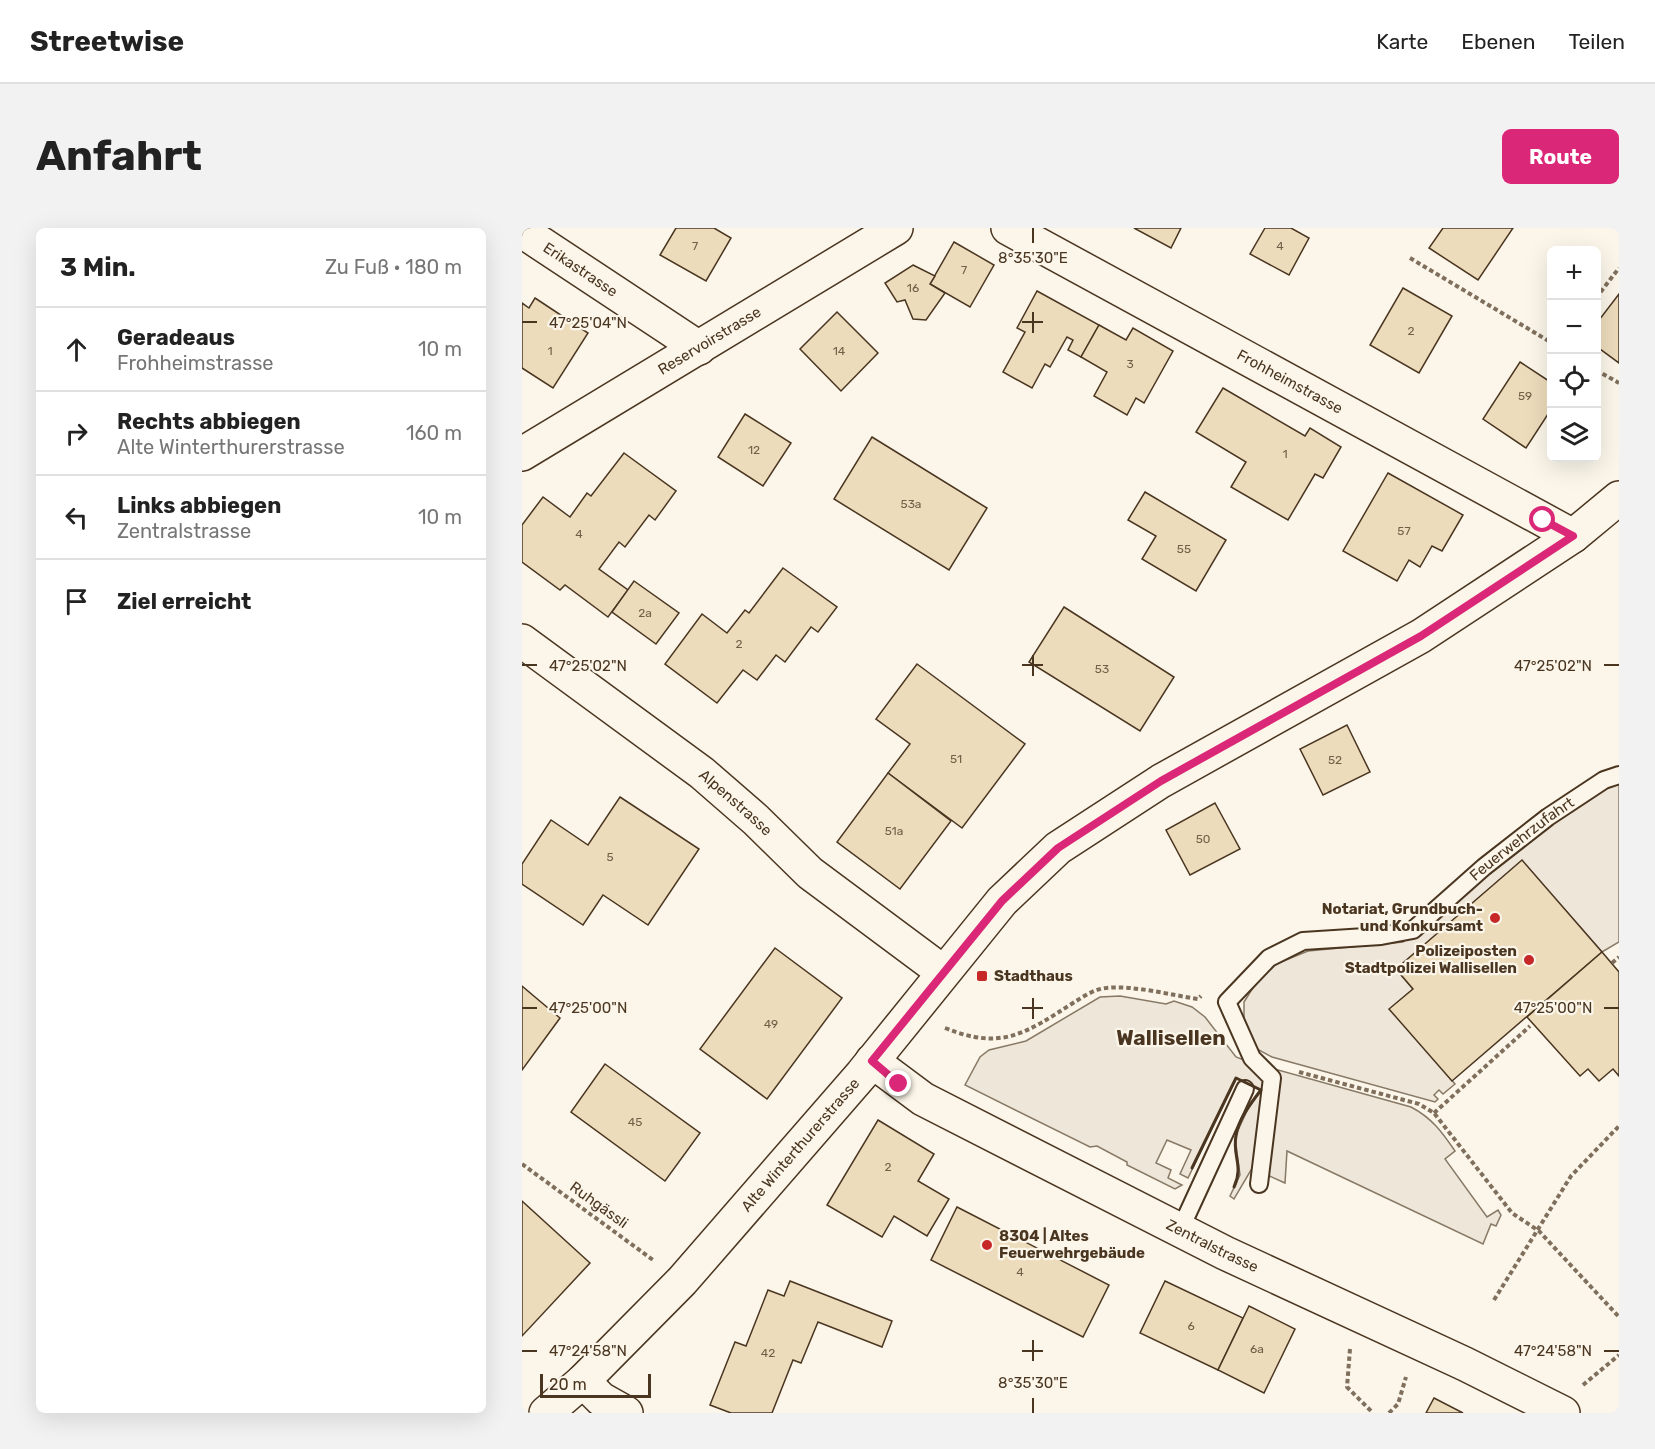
<!DOCTYPE html>
<html lang="de">
<head>
<meta charset="utf-8">
<style>
  body { margin:0; font-family:Rubik,sans-serif; background:#f2f2f2; color:#222 }
  .controls { position:absolute; right:18px; top:18px; display:grid; overflow:hidden; border-radius:9px; box-shadow:0 6px 24px #0002 }
  .controls button { width:54px; height:54px; display:grid; place-items:center; padding:0; border:0; border-bottom:2px solid #e0e0e0; background:#fff; color:#222; font:30px sans-serif }
  .scale { position:absolute; left:18px; bottom:15px; width:111px; box-sizing:border-box; padding-left:6px; border:3px solid #4a3520; border-top:0; font-size:16px; line-height:21px; white-space:nowrap; color:#4a3520; -webkit-text-stroke:4px #fbf6e9; paint-order:stroke }
  .stop { position:absolute; width:18px; height:18px; margin:-14px; border:4px solid #db2777; border-radius:50%; background:#fff }
  .stop.end { background:#db2777; border-color:#fff; box-shadow:0 2px 6px #0008 }
  .list { margin:0; padding:0; list-style:none }
  h2 { display:flex; justify-content:space-between; align-items:center; height:78px; margin:0; padding:0 24px; font-size:26px }
  h2 small { font-size:20px; font-weight:400; color:#767676 }
  .list li { display:grid; grid-template-columns:39px 1fr auto; gap:18px; align-items:center; box-sizing:border-box; height:84px; padding:0 24px; border-top:2px solid #e0e0e0 }
  .list b { display:block; font-size:22px; white-space:nowrap }
  .list p { margin:0; font-size:20px; white-space:nowrap; color:#767676 }
  .list em { font-size:20px; font-style:normal; color:#767676 }
  .icon { flex:none; width:33px; height:33px; fill:none; stroke:currentColor; stroke-width:2; stroke-linecap:round; stroke-linejoin:round }
  .map { position:relative; flex:none; width:1097px; height:1185px; overflow:hidden; border-radius:9px }
  header { display:flex; align-items:center; gap:36px; box-sizing:border-box; height:84px; padding:0 30px; background:#fff; border-bottom:2px solid #e0e0e0 }
  header strong { font-size:28px }
  nav { display:flex; gap:33px; margin-inline-start:auto; font-size:21px }
  .intro { display:flex; align-items:center; justify-content:space-between; box-sizing:border-box; height:144px; padding:0 36px }
  h1 { margin:0; font-size:42px }
  .button { padding:15px 27px; border-radius:9px; background:#db2777; color:#fff; font-size:21px; font-weight:700 }
  main { display:flex; gap:36px; padding:0 36px }
  aside { flex:1; background:#fff; border-radius:9px; box-shadow:0 6px 24px #0002 }
  .map>svg:first-child { display:block }
  .green { fill:#ede6d9; stroke:#887966; stroke-width:1.5 }
  .building { fill:#ecdcbc; stroke:#4a3520; stroke-width:1.5 }
  .lines { fill:none; stroke-linecap:round; stroke-linejoin:round }
  .lane-casing { stroke:#4a3520; stroke-width:20 }
  .street-casing { stroke:#4a3520; stroke-width:36 }
  .secondary-casing { stroke:#4a3520; stroke-width:36 }
  .path { stroke:#7f6f5c; stroke-width:4; stroke-dasharray:4.5 3; stroke-linecap:butt }
  .lane { stroke:#fbf6e9; stroke-width:16 }
  .street { stroke:#fbf6e9; stroke-width:33 }
  .secondary { stroke:#fbf6e9; stroke-width:33 }
  .wall { stroke:#4a3520; stroke-width:3 }
  .route { stroke:#db2777; stroke-width:8 }
  .ticks { fill:none; stroke:#4a3520; stroke-width:2 }
  .poi-dot { fill:#c62828; stroke:#fbf6e9; stroke-width:2 }
  .labels { text-anchor:middle; dominant-baseline:central; stroke-width:4.5; stroke-linejoin:round; paint-order:stroke }
  .number-label { font-size:12px; fill:#725f47 }
  .street-label { font-size:15px; fill:#4a3520; stroke:#fbf6e9 }
  .poi-label { font-size:15px; font-weight:bold; fill:#4a3520; stroke:#fbf6e9; text-anchor:end }
  .district-label { font-size:21px; font-weight:bold; fill:#4a3520; stroke:#fbf6e9 }
  .ticks-label { font-size:15px; text-anchor:middle; fill:#4a3520; stroke:#fbf6e9; stroke-width:4.5; stroke-linejoin:round; paint-order:stroke }
</style>
</head>
<body>
<header>
<strong>Streetwise</strong>
<nav><a>Karte</a><a>Ebenen</a><a>Teilen</a></nav>
</header>
<div class="intro"><h1>Anfahrt</h1><a class="button">Route</a></div>
<main>
<aside>
<h2>3 Min.<small>Zu Fuß · 180 m</small></h2>
<ul class="list">
<li><svg class="icon" aria-label="ahead" viewBox="0 0 24 24"><path d="M12 20V5M6 11l6-6 6 6"/></svg><div><b>Geradeaus</b><p>Frohheimstrasse</p></div><em>10 m</em></li>
<li><svg class="icon" aria-label="right" viewBox="0 0 24 24"><path d="M7 20v-9h11M14 6l5 5-5 5"/></svg><div><b>Rechts abbiegen</b><p>Alte Winterthurerstrasse</p></div><em>160 m</em></li>
<li><svg class="icon" aria-label="left" viewBox="0 0 24 24"><path d="M17 20v-9H6M10 6l-5 5 5 5"/></svg><div><b>Links abbiegen</b><p>Zentralstrasse</p></div><em>10 m</em></li>
<li><svg class="icon" aria-label="arrive" viewBox="0 0 24 24"><path d="M6 21V4h12l-3 4 3 4H6"/></svg><div><b>Ziel erreicht</b></div></li>
</ul>
</aside>
<div class="map">
<svg width="1097" height="1185" viewBox="0 0 1097 1185">
  <rect width="100%" height="100%" fill="#fbf6e9"/>
  <g class="green">
    <polygon points="1097,553 1097,714 1080,724 1000,633 874,741 891,761 868,781 933,856 921,866 917,862 912,867 916,871 913,874 750,829 735,821 722,795 722,774 739,747 754,736 786,723 881,714 1026,597 1062,571"/>
    <path d="M 598,768 L 644,776 L 652,773 L 670,779 L 683,789 L 714,829 L 727,834 L 889,879 C 910,890 920,904 933,923 L 923,931 L 965,989 L 976,982 L 979,987 L 974,998 L 969,996 L 961,1016 L 765,923 L 763,955 L 734,942 L 729,942 L 712,971 L 708,968 L 718,947 L 713,909 L 728,876 L 738,862 L 714,850 L 666,950 L 658,946 L 669,922 L 645,912 L 634,935 L 649,942 L 646,950 L 660,957 L 653,961 L 605,937 L 605,934 L 575,918 L 568,919 L 443,857 L 458,829 L 467,822 L 504,813 L 578,769 Z"/>
  </g>
  <g class="building">
    <polygon points="154,0 192,0 209,10 184,53 138,27"/>
    <polygon points="612,0 659,0 649,20"/>
    <polygon points="743,0 769,0 787,10 767,47 728,26"/>
    <polygon points="921,0 991,0 956,52 907,20"/>
    <polygon points="432,14 472,37 448,79 408,56"/>
    <polygon points="391,37 413,48 408,56 423,65 404,92 391,91 383,72 375,74 363,55"/>
    <polygon points="881,60 930,88 897,145 848,117"/>
    <polygon points="515,63 577,97 559,129 546,122 551,112 545,109 528,139 523,136 510,160 481,144 503,104 495,100"/>
    <polygon points="1097,66 1097,135 1074,118 1074,96"/>
    <polygon points="13,70 66,105 31,160 0,140 0,75 7,80"/>
    <polygon points="315,84 356,125 319,163 278,121"/>
    <polygon points="577,97 604,112 611,100 651,123 622,175 614,170 605,187 572,168 585,144 559,129"/>
    <polygon points="998,134 1030,155 1030,180 1004,220 961,191"/>
    <polygon points="701,160 783,208 788,200 819,219 801,250 793,246 766,292 709,259 724,234 674,204"/>
    <polygon points="223,186 269,215 241,258 196,229"/>
    <polygon points="350,209 465,280 427,342 312,271"/>
    <polygon points="102,225 154,263 133,292 127,287 103,319 97,314 77,341 106,362 86,389 43,357 38,362 0,334 0,297 21,269 48,289 65,265 69,268"/>
    <polygon points="866,245 941,287 920,323 910,318 898,339 887,332 875,353 821,323"/>
    <polygon points="623,264 704,312 674,363 620,331 634,308 606,292"/>
    <polygon points="261,340 315,379 296,404 289,399 263,434 254,427 235,452 221,442 195,475 143,436 180,386 205,405 223,382 227,385"/>
    <polygon points="112,353 157,385 134,416 90,384"/>
    <polygon points="542,379 652,449 618,503 507,434"/>
    <polygon points="395,436 503,516 440,600 366,545 388,516 354,491"/>
    <polygon points="825,497 848,544 801,567 778,521"/>
    <polygon points="366,545 429,593 378,661 315,614"/>
    <polygon points="98,569 177,621 126,697 81,667 61,697 0,656 0,636 29,592 66,617"/>
    <polygon points="693,575 718,621 668,647 644,602"/>
    <polygon points="1000,632 1080,724 930,853 867,781 891,761 874,741"/>
    <polygon points="253,720 320,770 245,871 178,821"/>
    <polygon points="1080,724 1097,744 1097,848 1091,841 1077,853 1066,841 1058,848 1005,789"/>
    <polygon points="0,758 38,790 0,842"/>
    <polygon points="83,836 178,905 143,953 49,884"/>
    <polygon points="356,892 412,926 396,953 427,971 405,1008 372,988 360,1009 305,977"/>
    <polygon points="0,973 68,1035 0,1108"/>
    <polygon points="435,979 587,1057 561,1109 409,1032"/>
    <polygon points="268,1053 370,1093 360,1119 296,1094 279,1135 271,1132 250,1185 209,1185 188,1177 213,1114 224,1118 246,1062 262,1068"/>
    <polygon points="643,1053 721,1090 696,1142 618,1105"/>
    <polygon points="727,1078 773,1101 742,1165 696,1142"/>
    <polygon points="912,1170 941,1185 904,1185"/>
  </g>
  <g class="lines">
    <defs>
      <g id="lane">
        <path id="s1" d="M 737,956 L 750,850 L 730,830 L 705,774 L 747,730 L 781,713 L 859,708 L 891,702 L 962,639 L 1026,589 L 1082,552 L 1097,547"/>
        <polyline points="658,1002 723,861"/>
      </g>
      <g id="street">
        <path id="s2" d="M 486,0 L 1051,308"/>
        <path id="s3" d="M 0,3 L 177,120"/>
        <path id="s4" d="M 0,226 L 374,0"/>
        <path id="s5" d="M 0,413 L 180,545 L 234,592 L 288,645 L 421,744"/>
        <path id="s6" d="M 350,833 L 401,871 L 703,1025 L 943,1136 L 1041,1185"/>
        <polyline points="61,1153 79,1171 104,1185"/>
      </g>
      <g id="secondary">
        <path id="s7" d="M 24,1185 L 61,1153 L 160,1053 L 340,846 L 480,673 L 536,620 L 639,553 L 899,408 L 1051,308 L 1097,270"/>
      </g>
    </defs>
    <use href="#lane" class="lane-casing"/>
    <use href="#street" class="street-casing"/>
    <use href="#secondary" class="secondary-casing"/>
    <g class="path">
      <polyline points="888,30 1030,115"/>
      <polyline points="1074,70 1097,40"/>
      <polyline points="1074,142 1097,155"/>
      <polyline points="1090,735 1097,729"/>
      <path d="M 423,800 C 480,823 504,805 551,775 C 561,769 572,761 584,760 C 611,757 649,767 676,771 L 679,768"/>
      <polyline points="777,844 897,876 912,885 990,985 1017,1003 1097,1089"/>
      <polyline points="912,885 1008,798"/>
      <polyline points="0,936 131,1032"/>
      <polyline points="972,1072 1049,948 1097,898"/>
      <polyline points="828,1121 825,1159 851,1185"/>
      <polyline points="1061,1157 1097,1127"/>
      <polyline points="867,1185 876,1176 884,1149"/>
    </g>
    <use href="#lane" class="lane"/>
    <use href="#street" class="street"/>
    <use href="#secondary" class="secondary"/>
    <path class="wall" d="M 670,940 L 714,850 L 739,862 C 729,875 716,892 714,908 C 710,927 722,938 712,959"/>
  </g>
  <g class="lines">
    <polyline class="route" points="377,856 350,833 480,673 536,620 639,553 899,408 1051,308 1021,292"/>
  </g>
  <path class="ticks" d="M 511,0 L 511,15M 511,84 L 511,105M 0,94 L 15,94M 500,94 L 521,94M 511,427 L 511,448M 0,437 L 15,437M 500,437 L 521,437M 1082,437 L 1097,437M 511,770 L 511,791M 0,780 L 15,780M 500,780 L 521,780M 1082,780 L 1097,780M 511,1112 L 511,1133M 0,1123 L 15,1123M 500,1123 L 521,1123M 1082,1123 L 1097,1123M 511,1170 L 511,1185"/>
  <g class="poi-dot">
    <circle cx="973" cy="690" r="6"/>
    <circle cx="1007" cy="732" r="6"/>
    <rect x="454" y="742" width="12" height="12" rx="3"/>
    <circle cx="465" cy="1017" r="6"/>
  </g>
  <g class="labels">
    <g class="number-label">
      <text x="173" y="18">7</text>
      <text x="758" y="18">4</text>
      <text x="442" y="42">7</text>
      <text x="391" y="60">16</text>
      <text x="889" y="103">2</text>
      <text x="28" y="123">1</text>
      <text x="317" y="123">14</text>
      <text x="608" y="136">3</text>
      <text x="1003" y="168">59</text>
      <text x="232" y="222">12</text>
      <text x="763" y="226">1</text>
      <text x="389" y="276">53a</text>
      <text x="882" y="303">57</text>
      <text x="57" y="306">4</text>
      <text x="662" y="321">55</text>
      <text x="123" y="385">2a</text>
      <text x="217" y="416">2</text>
      <text x="580" y="441">53</text>
      <text x="434" y="531">51</text>
      <text x="813" y="532">52</text>
      <text x="372" y="603">51a</text>
      <text x="681" y="611">50</text>
      <text x="88" y="629">5</text>
      <text x="249" y="796">49</text>
      <text x="113" y="894">45</text>
      <text x="366" y="939">2</text>
      <text x="498" y="1044">4</text>
      <text x="669" y="1098">6</text>
      <text x="735" y="1121">6a</text>
      <text x="246" y="1125">42</text>
    </g>
    <g class="street-label">
      <text stroke="none"><textPath href="#s3" startOffset="70">Erikastrasse</textPath></text>
      <text stroke="none"><textPath href="#s4" startOffset="219">Reservoirstrasse</textPath></text>
      <text stroke="none"><textPath href="#s2" startOffset="321">Frohheimstrasse</textPath></text>
      <text stroke="none"><textPath href="#s5" startOffset="268">Alpenstrasse</textPath></text>
      <text stroke="none"><textPath href="#s1" startOffset="548">Feuerwehrzufahrt</textPath></text>
      <text stroke="none"><textPath href="#s7" startOffset="370">Alte Winterthurerstrasse</textPath></text>
      <text transform="translate(77 977) rotate(36)">Ruhgässli</text>
      <text stroke="none"><textPath href="#s6" startOffset="388">Zentralstrasse</textPath></text>
    </g>
    <g class="poi-label">
      <text x="961" y="681">Notariat, Grundbuch-<tspan x="961" dy="17">und Konkursamt</tspan></text>
      <text x="995" y="723">Polizeiposten<tspan x="995" dy="17">Stadtpolizei Wallisellen</tspan></text>
      <text x="472" y="748" text-anchor="start">Stadthaus</text>
      <text x="477" y="1008" text-anchor="start">8304 | Altes<tspan x="477" dy="17">Feuerwehrgebäude</tspan></text>
    </g>
    <g class="district-label">
      <text x="649" y="809">Wallisellen</text>
    </g>
  </g>
  <g class="ticks-label">
    <text x="511" y="35">8°35'30"E</text>
    <text x="66" y="100">47°25'04"N</text>
    <text x="66" y="443">47°25'02"N</text>
    <text x="1031" y="443">47°25'02"N</text>
    <text x="66" y="785">47°25'00"N</text>
    <text x="1031" y="785">47°25'00"N</text>
    <text x="66" y="1128">47°24'58"N</text>
    <text x="1031" y="1128">47°24'58"N</text>
    <text x="511" y="1160">8°35'30"E</text>
  </g>
</svg>
<div class="controls">
<button>+</button>
<button>−</button>
<button><svg class="icon" aria-label="locate" viewBox="0 0 24 24"><circle cx="12" cy="12" r="6"/><path d="M12 2v4M12 18v4M2 12h4M18 12h4"/></svg></button>
<button><svg class="icon" aria-label="layers" viewBox="0 0 24 24"><path d="M12 4l9 5-9 5-9-5zM3 14l9 5 9-5"/></svg></button>
</div>
<div class="scale">20 m</div>
<div class="stop" style="left:1021px;top:292px"></div>
<div class="stop end" style="left:377px;top:856px"></div>
</div>
</main>
</body>
</html>
